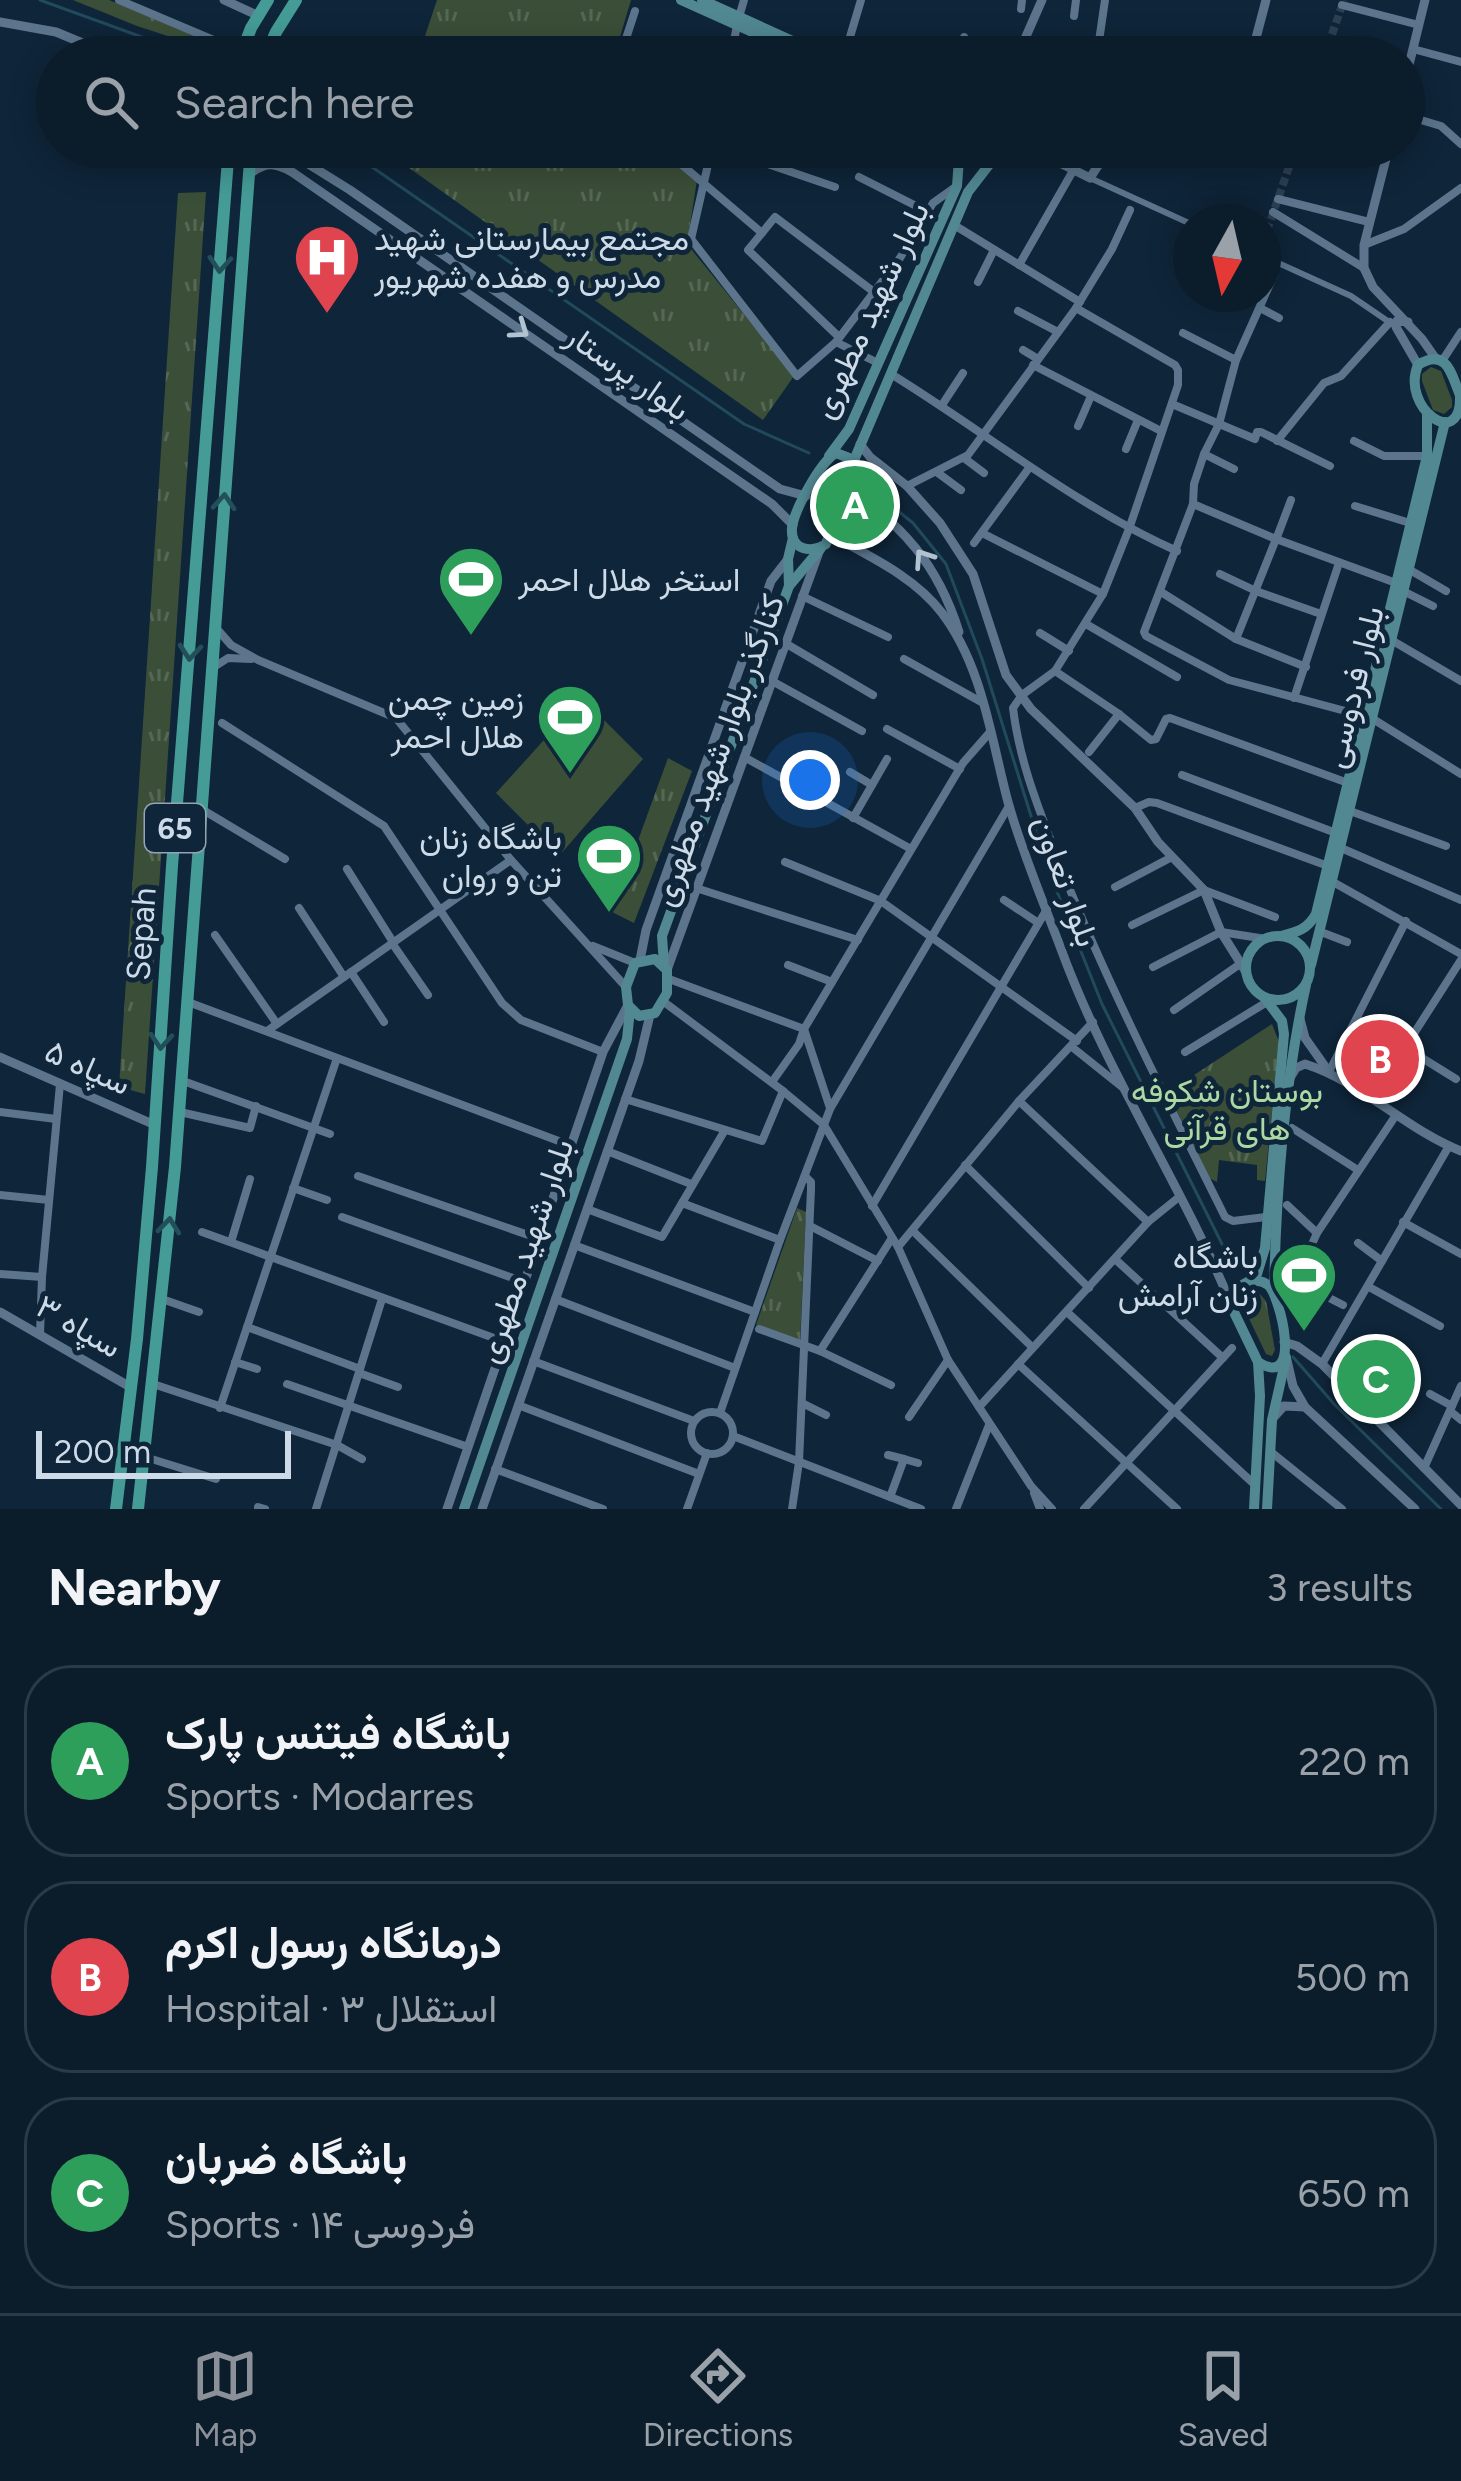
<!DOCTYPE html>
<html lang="en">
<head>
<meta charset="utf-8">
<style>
  body { margin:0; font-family:Figtree,Vazirmatn,sans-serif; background:#142533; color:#f1f3f6 }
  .compass { position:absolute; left:1173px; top:204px; width:108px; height:108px; border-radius:50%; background:#0b1c2b; box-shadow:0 6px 30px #0003; rotate:188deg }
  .scale { position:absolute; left:36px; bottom:30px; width:255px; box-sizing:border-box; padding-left:12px; border:6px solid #cddbe8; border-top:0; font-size:33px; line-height:42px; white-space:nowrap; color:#cddbe8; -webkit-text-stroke:9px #0f2539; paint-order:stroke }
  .you { position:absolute; left:810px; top:780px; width:42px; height:42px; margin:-30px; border:9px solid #fff; border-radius:50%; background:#1a73e8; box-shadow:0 0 0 18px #1a73e833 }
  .badge { display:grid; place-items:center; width:78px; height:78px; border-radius:50%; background:#8c9099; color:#fff; font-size:39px; font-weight:700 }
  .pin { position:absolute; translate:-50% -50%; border:6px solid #fff; box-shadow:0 3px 12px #0006 }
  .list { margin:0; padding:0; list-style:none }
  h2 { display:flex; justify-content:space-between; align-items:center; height:156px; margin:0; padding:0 48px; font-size:51px }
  h2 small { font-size:39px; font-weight:400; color:#9aa1a9 }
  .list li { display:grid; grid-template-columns:78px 1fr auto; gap:36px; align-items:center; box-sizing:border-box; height:192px; margin:0 24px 24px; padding:0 24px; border:3px solid #2b3a47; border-radius:48px }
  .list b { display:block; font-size:45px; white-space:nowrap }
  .list p { margin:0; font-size:39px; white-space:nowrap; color:#9aa1a9 }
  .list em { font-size:39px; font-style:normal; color:#9aa1a9 }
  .icon { flex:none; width:66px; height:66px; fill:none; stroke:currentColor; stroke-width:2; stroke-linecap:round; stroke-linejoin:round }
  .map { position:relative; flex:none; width:1461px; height:1509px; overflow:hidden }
  .search { position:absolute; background:#0b1c2b; box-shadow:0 6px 30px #0003; left:36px; right:36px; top:36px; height:132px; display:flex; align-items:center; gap:30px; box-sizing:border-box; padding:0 42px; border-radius:66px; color:#9aa1a9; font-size:45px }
  .sheet { height:804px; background:#0b1c2b }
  nav { display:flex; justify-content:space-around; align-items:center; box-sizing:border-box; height:168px; border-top:3px solid #2b3a47; background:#0b1c2b; font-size:33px; color:#9aa1a9 }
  nav a { display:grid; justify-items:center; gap:6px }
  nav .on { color:#8c9099 }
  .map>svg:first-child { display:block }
  .grass { fill:url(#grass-tufts) }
  .pitch { fill:#3b4f38 }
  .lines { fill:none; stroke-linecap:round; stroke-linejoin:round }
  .stream { stroke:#214a5d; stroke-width:3 }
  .minor-tunnel { stroke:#2c4053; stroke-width:8; stroke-dasharray:8 4; stroke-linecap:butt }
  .pedestrian { stroke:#5c758d; stroke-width:6 }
  .minor { stroke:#5c758d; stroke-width:8 }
  .tertiary { stroke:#5c758d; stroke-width:9 }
  .secondary { stroke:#518892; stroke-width:10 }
  .primary { stroke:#459c97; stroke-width:12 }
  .oneway { stroke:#224f5a }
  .oneway2 { stroke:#b1c2d1 }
  .labels { text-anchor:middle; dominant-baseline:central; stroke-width:10; stroke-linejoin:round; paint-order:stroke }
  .shield { fill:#0f2539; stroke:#94a4b4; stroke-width:3 }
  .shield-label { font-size:30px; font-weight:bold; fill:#cddbe8 }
  .poi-label { font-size:33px; fill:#cddbe8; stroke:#0f2539; text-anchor:end }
  .street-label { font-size:33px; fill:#cddbe8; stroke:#0f2539 }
  .park-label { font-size:33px; fill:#abd8a3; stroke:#0f2539 }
</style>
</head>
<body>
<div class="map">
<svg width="1461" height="1509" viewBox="0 0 1461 1509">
  <defs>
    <pattern id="grass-tufts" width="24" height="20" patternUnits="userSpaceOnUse" patternTransform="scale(3)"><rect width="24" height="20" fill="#3b4f38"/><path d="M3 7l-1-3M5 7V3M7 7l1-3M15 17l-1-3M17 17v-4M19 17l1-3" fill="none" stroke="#566855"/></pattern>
  </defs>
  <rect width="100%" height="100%" fill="#0f2539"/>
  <g class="grass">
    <polygon points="73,0 109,0 226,49 223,54 137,26"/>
    <polygon points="437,0 631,0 614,57 418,57"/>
    <polygon points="410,147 655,147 697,180 687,244 794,376 763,420 405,165"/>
    <polygon points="206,192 145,1094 119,1087 178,193"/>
    <polygon points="1431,367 1441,371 1452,400 1452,407 1444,414 1433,410 1422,381 1422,374"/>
    <polygon points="668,758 692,771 634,923 612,912"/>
    <polygon points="1272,1024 1279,1042 1265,1181 1257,1180 1257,1165 1219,1160 1217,1182 1209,1178 1168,1092"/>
    <polygon points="797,1208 806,1212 800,1341 756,1325"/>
    <polygon points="1252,1292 1259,1293 1266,1301 1275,1350 1272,1356 1266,1354 1243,1306 1246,1296"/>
  </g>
  <polygon class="pitch" points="582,698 643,759 559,856 496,793"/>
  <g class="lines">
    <g class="stream">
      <polyline points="40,0 197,57"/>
      <polyline points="343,147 744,424 809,453"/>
      <polyline points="857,478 913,523 946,564 982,659 1046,864 1102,1004 1230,1260"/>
      <polyline points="1293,1357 1335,1405 1441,1509"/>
    </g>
    <g class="minor-tunnel">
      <polyline points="1324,57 1344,0"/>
      <polyline points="1263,242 1296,147"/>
    </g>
    <g class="pedestrian">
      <polyline points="1090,178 1191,224"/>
      <polyline points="1263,256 1351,296 1392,324"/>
    </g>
    <g class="minor">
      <polyline points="119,0 242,52"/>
      <polyline points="1105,0 1098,48 1128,57"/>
      <polyline points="1342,5 1419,25"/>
      <polyline points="1021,9 1022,0"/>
      <polyline points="1074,16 1076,0"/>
      <polyline points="739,17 744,0"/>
      <polyline points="911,45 939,52 937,57"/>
      <polyline points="1413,49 1461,62"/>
      <polyline points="620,57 635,11"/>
      <polyline points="731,57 737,25"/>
      <polyline points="844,57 861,0"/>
      <polyline points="957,57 964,37"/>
      <polyline points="1404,115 1441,126 1461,144"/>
      <polyline points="661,147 762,233"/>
      <polyline points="712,147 691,239 797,376 836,342 900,258 933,203 954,188"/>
      <polyline points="718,147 835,187"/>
      <polyline points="1333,147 1385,161"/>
      <polyline points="859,177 930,213"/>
      <polyline points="1278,199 1369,222"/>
      <polyline points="1273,212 1364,268"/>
      <polyline points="954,225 1080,302"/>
      <polyline points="1364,245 1404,229 1461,188"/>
      <polyline points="1019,265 1074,169"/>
      <polyline points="1274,275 1236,360 1219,424 1204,454 1194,484 1193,504 1144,632 1146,636 1229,680 1364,716"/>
      <polyline points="978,282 994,250"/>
      <path d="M 1076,308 L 1175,365 L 1178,370 L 1178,385 L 1129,529 L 1103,594 L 1055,671 L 1022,695 L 1013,708 C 1020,767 1043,819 1064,875 C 1111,992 1169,1104 1225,1217 L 1233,1221 L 1266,1217"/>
      <polyline points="1260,308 1279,318"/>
      <polyline points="1018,311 1058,332"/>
      <polyline points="1183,333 1236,360"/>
      <polyline points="839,337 748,250 775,217 874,292"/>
      <polyline points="836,342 878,363"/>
      <polyline points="1023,350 1038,359"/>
      <polyline points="1442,361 1461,332"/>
      <polyline points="1033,365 1161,431"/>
      <path d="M 891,374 C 987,433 1074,505 1177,551"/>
      <polyline points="1172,404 1255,439 1257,432 1261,432 1330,466"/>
      <polyline points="942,405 963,373"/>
      <polyline points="1078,426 1091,396"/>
      <polyline points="1277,441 1324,383 1341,376 1390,322"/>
      <polyline points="1354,441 1384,456 1427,456"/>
      <polyline points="1126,449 1138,420"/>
      <polyline points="1204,454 1234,469"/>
      <polyline points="964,458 984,473"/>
      <polyline points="938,473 961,490"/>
      <polyline points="907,486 968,455 1076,308 1112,249 1130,210"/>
      <polyline points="1193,504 1276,539 1396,583"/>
      <polyline points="1355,506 1410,523"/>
      <polyline points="982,533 1103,594"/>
      <polyline points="1277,537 1291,500"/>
      <polyline points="974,543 1029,468"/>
      <polyline points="1410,570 1446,591"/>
      <polyline points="1220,574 1256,591 1321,614"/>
      <polyline points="1161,592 1236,639 1306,667"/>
      <polyline points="1405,592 1433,606"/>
      <polyline points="802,596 888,637"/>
      <polyline points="1086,624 1177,677"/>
      <polyline points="217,629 231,645 258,660 396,718 511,860 626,987"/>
      <polyline points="1040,633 1069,651"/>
      <polyline points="1236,639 1276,539"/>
      <polyline points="1393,641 1461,681"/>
      <polyline points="785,643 873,695"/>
      <polyline points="904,659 983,703"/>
      <polyline points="214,667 228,658 251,659"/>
      <polyline points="1055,671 1119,714 1151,740 1156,739 1166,719 1170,718 1348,783"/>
      <polyline points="772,681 862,731"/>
      <polyline points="1294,698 1339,563"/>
      <polyline points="1373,719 1461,774"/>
      <polyline points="222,723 384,826 502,1003 521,1020 603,1052"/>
      <polyline points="887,729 960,769"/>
      <polyline points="1089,752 1119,714"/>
      <polyline points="744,757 911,849"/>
      <polyline points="850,772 872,785"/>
      <polyline points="1182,775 1336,833"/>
      <polyline points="1135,808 1149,802 1157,803 1328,866"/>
      <polyline points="203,810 285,859"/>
      <polyline points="1350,811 1446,846"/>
      <polyline points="853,818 887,759"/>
      <polyline points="1341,848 1461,900"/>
      <polyline points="785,862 881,901"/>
      <polyline points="347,869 393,942"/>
      <polyline points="1333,882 1461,954"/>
      <polyline points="1115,887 1172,857"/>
      <polyline points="696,888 858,940"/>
      <polyline points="1004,900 1037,922"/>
      <polyline points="885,904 1077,1041"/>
      <polyline points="299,908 344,977"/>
      <polyline points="1132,925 1204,890 1275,917"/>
      <polyline points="1321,932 1347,942"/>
      <polyline points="215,935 277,1024"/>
      <polyline points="392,943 428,995"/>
      <polyline points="593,946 635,963"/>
      <polyline points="788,965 832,982"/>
      <polyline points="1153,967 1221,932 1266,939"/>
      <polyline points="351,972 384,1022"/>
      <polyline points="669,979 804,1029 830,1108"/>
      <polyline points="188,1002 572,1146"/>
      <polyline points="664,1002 783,1091 824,1125 898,1247 948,1360 1031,1486 1052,1509"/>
      <polyline points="1174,1010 1240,964"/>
      <polyline points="267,1031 511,860"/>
      <polyline points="1072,1047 1122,1087"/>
      <polyline points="1406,1048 1456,1079"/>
      <polyline points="1185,1052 1267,1002"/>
      <polyline points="1329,1072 1406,921"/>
      <polyline points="183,1081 330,1134"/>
      <polyline points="772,1082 799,1044 804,1029 963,763 991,731"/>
      <polyline points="625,1099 762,1141 783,1091"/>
      <polyline points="1372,1099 1461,960"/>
      <polyline points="1019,1101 1148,1222"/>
      <polyline points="0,1112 56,1119"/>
      <polyline points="180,1112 250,1128 256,1106"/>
      <polyline points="1292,1128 1358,1170"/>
      <polyline points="607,1151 691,1184"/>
      <polyline points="965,1165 1089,1288"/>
      <polyline points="358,1176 540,1239"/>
      <polyline points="293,1188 327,1200"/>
      <polyline points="0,1195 49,1200"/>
      <polyline points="682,1203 780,1240"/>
      <polyline points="1287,1205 1317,1233"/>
      <polyline points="872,1206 1047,909"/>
      <polyline points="587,1209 662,1237 725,1130"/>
      <polyline points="342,1217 524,1282"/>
      <polyline points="1403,1222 1461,1254"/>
      <polyline points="810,1226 878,1261"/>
      <polyline points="913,1231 1032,1347"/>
      <polyline points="202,1232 505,1342"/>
      <polyline points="231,1242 250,1179"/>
      <polyline points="1358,1243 1382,1261"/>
      <polyline points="574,1245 755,1312"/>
      <polyline points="898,1247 1019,1101 1093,1022"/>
      <polyline points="1115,1259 1223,1358"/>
      <polyline points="0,1274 42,1277"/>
      <polyline points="1296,1281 1343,1305"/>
      <polyline points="1369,1287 1440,1326"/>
      <polyline points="1289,1296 1317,1233 1396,1115"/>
      <polyline points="162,1299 199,1312"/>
      <polyline points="555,1299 735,1368"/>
      <polyline points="1067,1312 1254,1484"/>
      <polyline points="247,1327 360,1369"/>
      <polyline points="759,1329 820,1351 891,1385"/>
      <polyline points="40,1335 42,1277 60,1084"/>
      <polyline points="820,1351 892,1238"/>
      <polyline points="533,1361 694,1421"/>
      <polyline points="235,1362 257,1369"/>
      <polyline points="1018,1364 1177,1509"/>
      <polyline points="1322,1364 1449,1146"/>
      <polyline points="359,1373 398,1387"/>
      <polyline points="153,1384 337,1445 362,1459"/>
      <polyline points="287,1384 468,1447"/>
      <polyline points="1430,1394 1452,1406"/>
      <polyline points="802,1403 826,1415"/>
      <polyline points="518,1405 699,1474"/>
      <polyline points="979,1407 1148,1222 1179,1197"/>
      <polyline points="220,1408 337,1058"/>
      <polyline points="1450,1411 1461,1420"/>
      <circle cx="712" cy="1433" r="21"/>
      <polyline points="720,1413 780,1240 830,1109 1009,806"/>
      <polyline points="909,1417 948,1360"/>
      <polyline points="733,1436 921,1509"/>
      <polyline points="1270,1451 1342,1509"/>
      <polyline points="888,1455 904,1459 890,1497"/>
      <polyline points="145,1457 216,1479"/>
      <polyline points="904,1459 918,1463"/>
      <polyline points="1424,1468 1461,1386"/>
      <polyline points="495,1469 603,1509"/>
      <polyline points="1034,1493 1040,1509"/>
      <polyline points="258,1507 265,1509"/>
      <polyline points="316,1509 382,1299"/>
      <polyline points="687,1509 707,1453"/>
      <polyline points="792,1509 799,1462 811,1189 811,1182 805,1176"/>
      <polyline points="956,1509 989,1425"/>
      <polyline points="1084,1509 1232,1348"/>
    </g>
    <g class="tertiary">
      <polyline points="224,0 259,16"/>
      <polyline points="0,22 56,32 116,57"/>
      <polyline points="1017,57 1042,0"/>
      <polyline points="1251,57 1266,0"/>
      <polyline points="1404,85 1425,0"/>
      <polyline points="269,147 265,150 266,155 276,163"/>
      <polyline points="281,147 350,190 780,489 806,496"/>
      <polyline points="1028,147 1090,178 1110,147"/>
      <polyline points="1389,147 1364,245 1364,268 1373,287 1422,339 1436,359"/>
      <path d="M 248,175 C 265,162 274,162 292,172 L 772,504 L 793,525"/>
      <polyline points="1408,322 1397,321 1396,327 1418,365"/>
      <polyline points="860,444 870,457 907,486 940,523 973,574 1006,675 1031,709 1135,808 1158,842 1204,890 1221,932 1246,972"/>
      <path d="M 846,487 C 903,525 938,565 959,632"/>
      <path d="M 831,535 C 869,556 915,577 942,613 C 983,667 991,739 1008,802 C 1022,852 1043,901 1061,949 C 1106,1072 1181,1183 1231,1304"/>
      <polyline points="640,960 646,930 771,581 788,559"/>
      <polyline points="667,970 819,552"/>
      <polyline points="1300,1019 1305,1038 1329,1072"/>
      <polyline points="0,1057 155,1125"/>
      <path d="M 1290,1078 L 1296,1068 L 1305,1064 C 1362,1082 1405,1129 1461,1151"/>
      <polyline points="0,1312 132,1388"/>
      <polyline points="1284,1342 1297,1346 1322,1364 1461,1505"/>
      <polyline points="1286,1356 1293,1386 1305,1407 1415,1509"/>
      <polyline points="1274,1417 1284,1406 1305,1407"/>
      <polyline points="447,1509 603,1052 628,1005"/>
      <polyline points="482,1509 639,1061 650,1015"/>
    </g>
    <g class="secondary">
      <polyline points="681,0 808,57"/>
      <polyline points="702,0 828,57"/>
      <path d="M 959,150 C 977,166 997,165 1014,147"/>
      <path d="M 1460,397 C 1461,451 1400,408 1418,365 C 1448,346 1452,377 1461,398"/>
      <path d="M 836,453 L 849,458 L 851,471 L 826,544 C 812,553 790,551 792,528 C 794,510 821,461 836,453 Z"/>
      <polyline points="829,456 849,429 957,186 959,159 956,147"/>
      <polyline points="852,465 968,192 992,161"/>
      <polyline points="789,586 821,548"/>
      <path d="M 1281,936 C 1297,932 1307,930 1316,914 L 1427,456 L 1427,415"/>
      <circle cx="1278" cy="968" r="32"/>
      <polygon points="655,959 667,970 667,993 655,1013 639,1016 628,1005 626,987 635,963"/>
      <polyline points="664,965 662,936 789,586 788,559 793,538"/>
      <polyline points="1311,965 1445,422"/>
      <polyline points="1250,1281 1257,1274 1265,1248 1284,1034 1282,1021 1264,997"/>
      <path d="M 1250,1281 C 1258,1281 1261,1280 1268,1285 C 1280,1295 1304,1391 1258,1362 L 1232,1308 C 1231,1294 1237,1286 1250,1281 Z"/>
      <path d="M 1274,1292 C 1276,1189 1284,1085 1306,985"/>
      <polyline points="464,1509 627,1039 630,1010"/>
      <polyline points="1254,1509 1260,1396 1258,1362"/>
      <polyline points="1267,1509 1272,1420 1286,1358"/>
    </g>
    <g class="primary">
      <polyline points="240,57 251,28 268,0"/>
      <polyline points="265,57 276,32 296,0"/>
      <polyline points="116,1509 137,1339 152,1167 172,866 229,147"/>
      <polyline points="138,1509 175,1167 251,147"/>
    </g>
  </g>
  <defs><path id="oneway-chevron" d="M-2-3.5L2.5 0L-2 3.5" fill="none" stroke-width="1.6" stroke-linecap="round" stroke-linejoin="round" transform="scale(3)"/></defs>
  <g class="oneway">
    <use href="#oneway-chevron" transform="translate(220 264) rotate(94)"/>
    <use href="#oneway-chevron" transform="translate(224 502) rotate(-86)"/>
    <use href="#oneway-chevron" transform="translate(190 652) rotate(95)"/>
    <use href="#oneway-chevron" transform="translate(161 1041) rotate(94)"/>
    <use href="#oneway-chevron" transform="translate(169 1226) rotate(-84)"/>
  </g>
  <g class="oneway2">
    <use href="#oneway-chevron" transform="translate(520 330) rotate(35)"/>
    <use href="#oneway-chevron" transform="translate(923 558) rotate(-124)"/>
  </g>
  <defs>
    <symbol id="hospital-pin" viewBox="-11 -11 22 30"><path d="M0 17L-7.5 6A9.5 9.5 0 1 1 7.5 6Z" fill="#e0444e" stroke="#0f2539"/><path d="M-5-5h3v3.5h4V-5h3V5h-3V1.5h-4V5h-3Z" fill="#fff"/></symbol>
    <symbol id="stadium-pin" viewBox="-11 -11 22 30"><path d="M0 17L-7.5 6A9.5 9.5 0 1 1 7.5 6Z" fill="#2e9e5b" stroke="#0f2539"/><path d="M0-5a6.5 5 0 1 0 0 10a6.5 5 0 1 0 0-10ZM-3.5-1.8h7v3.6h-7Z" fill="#fff"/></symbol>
  </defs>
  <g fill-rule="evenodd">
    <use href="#hospital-pin" x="289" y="219" width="76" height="104"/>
    <use href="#stadium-pin" x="433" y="541" width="76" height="104"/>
    <use href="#stadium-pin" x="532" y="679" width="76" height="104"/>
    <use href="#stadium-pin" x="571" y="818" width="76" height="104"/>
    <use href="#stadium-pin" x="1266" y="1237" width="76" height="104"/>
  </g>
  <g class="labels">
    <rect class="shield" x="145" y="804" width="60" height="48" rx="9"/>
    <g class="shield-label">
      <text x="175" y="828">65</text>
    </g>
    <g class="poi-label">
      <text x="374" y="238" text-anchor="start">مجتمع بیمارستانی شهید<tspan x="374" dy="38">مدرس و هفده شهریور</tspan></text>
      <text x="518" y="579" text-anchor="start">استخر هلال احمر</text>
      <text x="524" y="698">زمین چمن<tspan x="524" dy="38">هلال احمر</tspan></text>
      <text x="562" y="837">باشگاه زنان<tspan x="562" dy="38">تن و روان</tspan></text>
      <text x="1258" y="1256">باشگاه<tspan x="1258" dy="38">زنان آرامش</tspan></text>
    </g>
    <g class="street-label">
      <text transform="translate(870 310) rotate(-65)">بلوار شهید مطهری</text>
      <text transform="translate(628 372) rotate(35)">بلوار پرستار</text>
      <text transform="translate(1353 687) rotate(-76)">بلوار فردوسی</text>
      <text transform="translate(718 750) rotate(-70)">کنارگذر بلوار شهید مطهری</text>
      <text transform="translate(1066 881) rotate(70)">بلوار تعاون</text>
      <text transform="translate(141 934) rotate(-86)">Sepah</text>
      <text transform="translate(88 1067) rotate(24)">سپاه ۵</text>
      <text transform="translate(525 1251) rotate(-71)">بلوار شهید مطهری</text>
      <text transform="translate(79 1326) rotate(30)">سپاه ۳</text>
    </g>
    <g class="park-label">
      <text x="1227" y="1090">بوستان شکوفه<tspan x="1227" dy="38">های قرآنی</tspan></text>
    </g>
  </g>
</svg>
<svg class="compass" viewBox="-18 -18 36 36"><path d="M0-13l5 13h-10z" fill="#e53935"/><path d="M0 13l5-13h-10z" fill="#9aa1a9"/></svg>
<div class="scale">200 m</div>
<div class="you"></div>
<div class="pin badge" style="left:855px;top:505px;background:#2e9e5b">A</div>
<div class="pin badge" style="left:1380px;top:1059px;background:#e0444e">B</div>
<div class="pin badge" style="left:1376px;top:1379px;background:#2e9e5b">C</div>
<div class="search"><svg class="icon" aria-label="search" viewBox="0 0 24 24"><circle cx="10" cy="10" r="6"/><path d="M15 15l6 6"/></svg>Search here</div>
</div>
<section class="sheet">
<h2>Nearby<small>3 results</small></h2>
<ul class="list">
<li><span class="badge" style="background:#2e9e5b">A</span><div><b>باشگاه فیتنس پارک</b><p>Sports · Modarres</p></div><em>220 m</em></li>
<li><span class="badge" style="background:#e0444e">B</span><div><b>درمانگاه رسول اکرم</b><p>Hospital · استقلال ۳</p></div><em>500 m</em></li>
<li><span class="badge" style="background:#2e9e5b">C</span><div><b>باشگاه ضربان</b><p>Sports · فردوسی ۱۴</p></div><em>650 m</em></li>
</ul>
</section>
<nav>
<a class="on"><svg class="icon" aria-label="map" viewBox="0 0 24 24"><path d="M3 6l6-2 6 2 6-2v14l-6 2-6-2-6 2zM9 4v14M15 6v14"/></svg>Map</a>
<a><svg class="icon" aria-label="directions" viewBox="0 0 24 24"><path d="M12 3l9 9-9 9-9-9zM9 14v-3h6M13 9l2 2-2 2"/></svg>Directions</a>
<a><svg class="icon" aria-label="saved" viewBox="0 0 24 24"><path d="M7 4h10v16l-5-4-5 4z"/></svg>Saved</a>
</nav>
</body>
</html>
